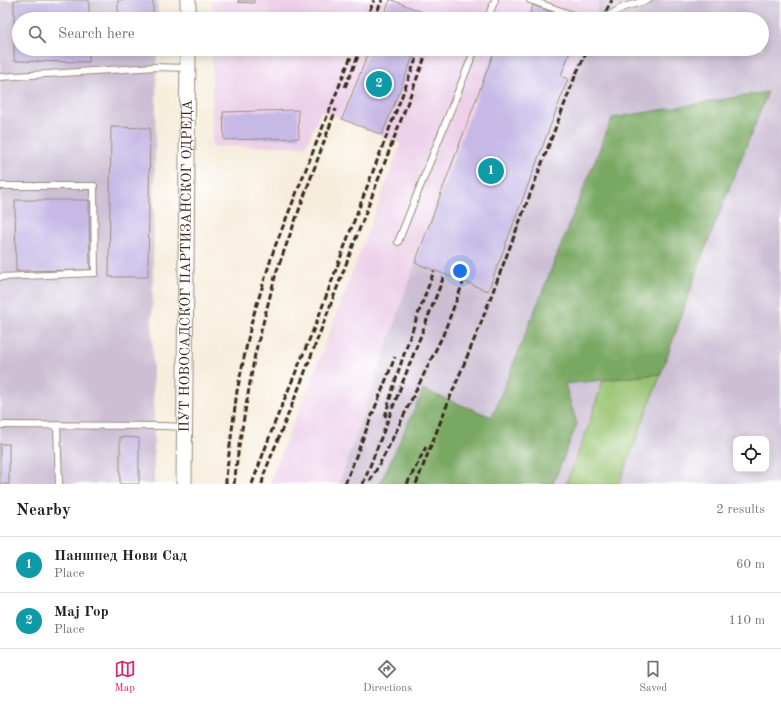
<!DOCTYPE html>
<html lang="en">
<head>
<meta charset="utf-8">
<style>
  body { margin:0; font-family:"Old Standard TT",serif; background:#f6f6f6; color:#202124 }
  .controls { position:absolute; right:12px; bottom:12px; display:grid; overflow:hidden; border-radius:8px; box-shadow:0 2px 10px #0003 }
  .controls button { width:36px; height:36px; display:grid; place-items:center; padding:0; border:0; border-bottom:1px solid #e0e0e0; background:#fff; color:#202124; font:20px sans-serif }
  .you { position:absolute; left:460px; top:271px; width:14px; height:14px; margin:-10px; border:3px solid #fff; border-radius:50%; background:#1a73e8; box-shadow:0 0 0 6px #1a73e833 }
  .badge { display:grid; place-items:center; width:26px; height:26px; border-radius:50%; background:#db2777; color:#fff; font-size:13px; font-weight:700 }
  .pin { position:absolute; translate:-50% -50%; border:2px solid #fff; box-shadow:0 1px 4px #0006 }
  .list { margin:0; padding:0; list-style:none }
  h2 { display:flex; justify-content:space-between; align-items:center; height:52px; margin:0; padding:0 16px; font-size:17px }
  h2 small { font-size:13px; font-weight:400; color:#757577 }
  .list li { display:grid; grid-template-columns:26px 1fr auto; gap:12px; align-items:center; box-sizing:border-box; height:56px; padding:0 16px; border-top:1px solid #e0e0e0 }
  .list b { display:block; font-size:15px; white-space:nowrap }
  .list p { margin:0; font-size:13px; white-space:nowrap; color:#757577 }
  .list em { font-size:13px; font-style:normal; color:#757577 }
  .icon { flex:none; width:22px; height:22px; fill:none; stroke:currentColor; stroke-width:2; stroke-linecap:round; stroke-linejoin:round }
  .map { position:relative; flex:none; width:781px; height:484px; overflow:hidden }
  .search { position:absolute; background:#fff; box-shadow:0 2px 10px #0003; left:12px; right:12px; top:12px; height:44px; display:flex; align-items:center; gap:10px; box-sizing:border-box; padding:0 14px; border-radius:22px; color:#757577; font-size:15px }
  .sheet { height:164px; background:#fff }
  nav { display:flex; justify-content:space-around; align-items:center; box-sizing:border-box; height:56px; border-top:1px solid #e0e0e0; background:#fff; font-size:11px; color:#757577 }
  nav a { display:grid; justify-items:center; gap:2px }
  nav .on { color:#db2777 }
  .map>svg:first-child { display:block }
  .built { fill:#edd1e9 }
  .industrial { fill:#ccbfd4; fill-rule:evenodd }
  .green { fill:#97c26f; stroke:#697646 }
  .forest { fill:#79a862; stroke:#5a6940 }
  .building { fill:#c6b9e6 }
  .lines { fill:none; stroke-linecap:round; stroke-linejoin:round }
  .service-casing { stroke:#988c7c; stroke-width:8 }
  .tertiary-casing { stroke:#988c7c; stroke-width:17 }
  .service { stroke:#fff; stroke-width:6 }
  .tertiary { stroke:#fff; stroke-width:15 }
  .rail { stroke:#3b2a1e; stroke-width:3; stroke-dasharray:6 3; stroke-linecap:butt }
  .labels { text-anchor:middle; dominant-baseline:central; stroke-width:4; stroke-linejoin:round; paint-order:stroke }
  .street-label { font-size:14px; fill:#3b2a1e; stroke:#fff }
</style>
</head>
<body>
<div class="map">
<svg width="781" height="484" viewBox="0 0 781 484">
  <rect width="100%" height="100%" fill="#fff"/>
  <filter id="ink" filterUnits="userSpaceOnUse"><feTurbulence type="fractalNoise" baseFrequency=".025" numOctaves="2"/><feDisplacementMap in="SourceGraphic" scale="8" xChannelSelector="R" yChannelSelector="G"/><feConvolveMatrix kernelMatrix="1 2 1 2 8 2 1 2 1" color-interpolation-filters="sRGB"/></filter>
  <filter id="wash" filterUnits="userSpaceOnUse"><feTurbulence type="fractalNoise" baseFrequency=".012" numOctaves="4" result="noise"/><feDisplacementMap in="SourceGraphic" scale="16" xChannelSelector="R" yChannelSelector="G"/><feGaussianBlur stdDeviation="0.9" result="paint"/><feColorMatrix in="noise" values="0 0 0 0 0 0 0 0 0 0 0 0 0 0 0 0 0 1.4 0 .05"/><feComposite in="paint" operator="in"/></filter>
  <g filter="url(#wash)">
    <rect width="100%" height="100%" fill="#f6eddb"/>
    <g class="built">
      <polygon points="212,0 600,0 593,19 212,19"/>
      <polygon points="212,49 581,49 488,291 415,264 339,484 270,484 272,475 308,388 401,144 321,111 306,146 212,147"/>
    </g>
    <g class="industrial">
      <polygon points="0,0 158,0 157,19 19,19 19,49 157,49 152,319 154,426 154,484 0,484"/>
      <path d="M 600,0 L 781,0 L 781,484 L 339,484 L 415,263 L 488,291 L 581,49 L 762,49 L 762,19 L 593,19 ZM 736,439 L 766,439 L 766,469 L 736,469 Z"/>
    </g>
    <polygon class="green" points="661,374 619,484 566,484 588,427 603,380"/>
    <polygon class="forest" points="768,92 703,254 661,374 565,384 577,424 553,484 380,484 423,390 492,417 612,118"/>
    <g id="blocks">
      <g class="building">
        <polygon points="14,0 89,0 89,19 19,19 19,49 89,49 89,62 14,61"/>
        <rect x="118" y="0" width="35" height="19"/>
        <polygon points="238,0 254,0 254,3 238,2"/>
        <polygon points="390,0 392,0 430,15 428,19 382,19"/>
        <polygon points="533,5 569,19 528,19"/>
        <polygon points="370,49 416,49 382,135 342,119"/>
        <polygon points="495,49 533,49 535,54 537,49 571,49 561,76 568,79 488,291 415,263"/>
        <polygon points="298,110 299,138 224,140 223,112"/>
        <polygon points="111,127 150,128 148,277 109,277"/>
        <polygon points="15,200 89,200 90,270 16,271"/>
        <polygon points="120,437 139,438 139,484 120,484"/>
        <rect x="0" y="444" width="9" height="40"/>
      </g>
    </g>
  </g>
  <g filter="url(#ink)">
    <use href="#blocks" fill-opacity="0" stroke="#988c7c" stroke-width="1"/>
    <g class="lines">
      <defs>
        <g id="service">
          <polyline points="530,0 584,19"/>
          <polyline points="487,19 495,0"/>
          <polyline points="599,19 602,19 624,7 648,0"/>
          <polyline points="0,77 156,67 188,68"/>
          <polyline points="0,186 94,186 95,273 0,277"/>
          <polyline points="398,242 475,49"/>
          <polyline points="0,425 164,426 183,427"/>
          <polyline points="57,425 59,484"/>
        </g>
        <g id="tertiary">
          <polyline points="188,0 188,19"/>
          <path id="s1" d="M 184,484 L 188,49"/>
        </g>
      </defs>
      <use href="#service" class="service-casing"/>
      <use href="#tertiary" class="tertiary-casing"/>
      <use href="#service" class="service"/>
      <use href="#tertiary" class="tertiary"/>
      <g class="rail">
        <polyline points="366,19 374,0"/>
        <polyline points="374,19 382,0"/>
        <polyline points="432,19 432,18"/>
        <polyline points="602,19 612,0"/>
        <polyline points="345,87 361,49"/>
        <path d="M 385,417 C 398,367 416,320 434,271"/>
        <polyline points="370,481 385,454 443,335 463,283"/>
        <polyline points="226,484 226,477 237,391 252,320 274,249 354,49"/>
        <polyline points="234,484 239,446 255,354 276,273 336,109"/>
        <polyline points="252,484 275,422 317,321 357,213 420,49"/>
        <polyline points="262,484 264,474 300,385 428,49"/>
        <polyline points="345,484 395,357"/>
        <polyline points="363,484 444,276"/>
        <polyline points="407,484 426,447"/>
        <polyline points="416,484 449,400 479,328 576,74 588,49"/>
      </g>
    </g>
  </g>
  <g class="labels">
    <g class="street-label">
      <text stroke="none"><textPath href="#s1" startOffset="218">ПУТ НОВОСАДСКОГ ПАРТИЗАНСКОГ ОДРЕДА</textPath></text>
    </g>
  </g>
</svg>
<div class="controls">
<button><svg class="icon" aria-label="locate" viewBox="0 0 24 24"><circle cx="12" cy="12" r="6"/><path d="M12 2v4M12 18v4M2 12h4M18 12h4"/></svg></button>
</div>
<div class="you"></div>
<div class="pin badge" style="left:491px;top:171px;background:#0f9aa8">1</div>
<div class="pin badge" style="left:379px;top:84px;background:#0f9aa8">2</div>
<div class="search"><svg class="icon" aria-label="search" viewBox="0 0 24 24"><circle cx="10" cy="10" r="6"/><path d="M15 15l6 6"/></svg>Search here</div>
</div>
<section class="sheet">
<h2>Nearby<small>2 results</small></h2>
<ul class="list">
<li><span class="badge" style="background:#0f9aa8">1</span><div><b>Паншпед Нови Сад</b><p>Place</p></div><em>60 m</em></li>
<li><span class="badge" style="background:#0f9aa8">2</span><div><b>Мај Гор</b><p>Place</p></div><em>110 m</em></li>
</ul>
</section>
<nav>
<a class="on"><svg class="icon" aria-label="map" viewBox="0 0 24 24"><path d="M3 6l6-2 6 2 6-2v14l-6 2-6-2-6 2zM9 4v14M15 6v14"/></svg>Map</a>
<a><svg class="icon" aria-label="directions" viewBox="0 0 24 24"><path d="M12 3l9 9-9 9-9-9zM9 14v-3h6M13 9l2 2-2 2"/></svg>Directions</a>
<a><svg class="icon" aria-label="saved" viewBox="0 0 24 24"><path d="M7 4h10v16l-5-4-5 4z"/></svg>Saved</a>
</nav>
</body>
</html>
